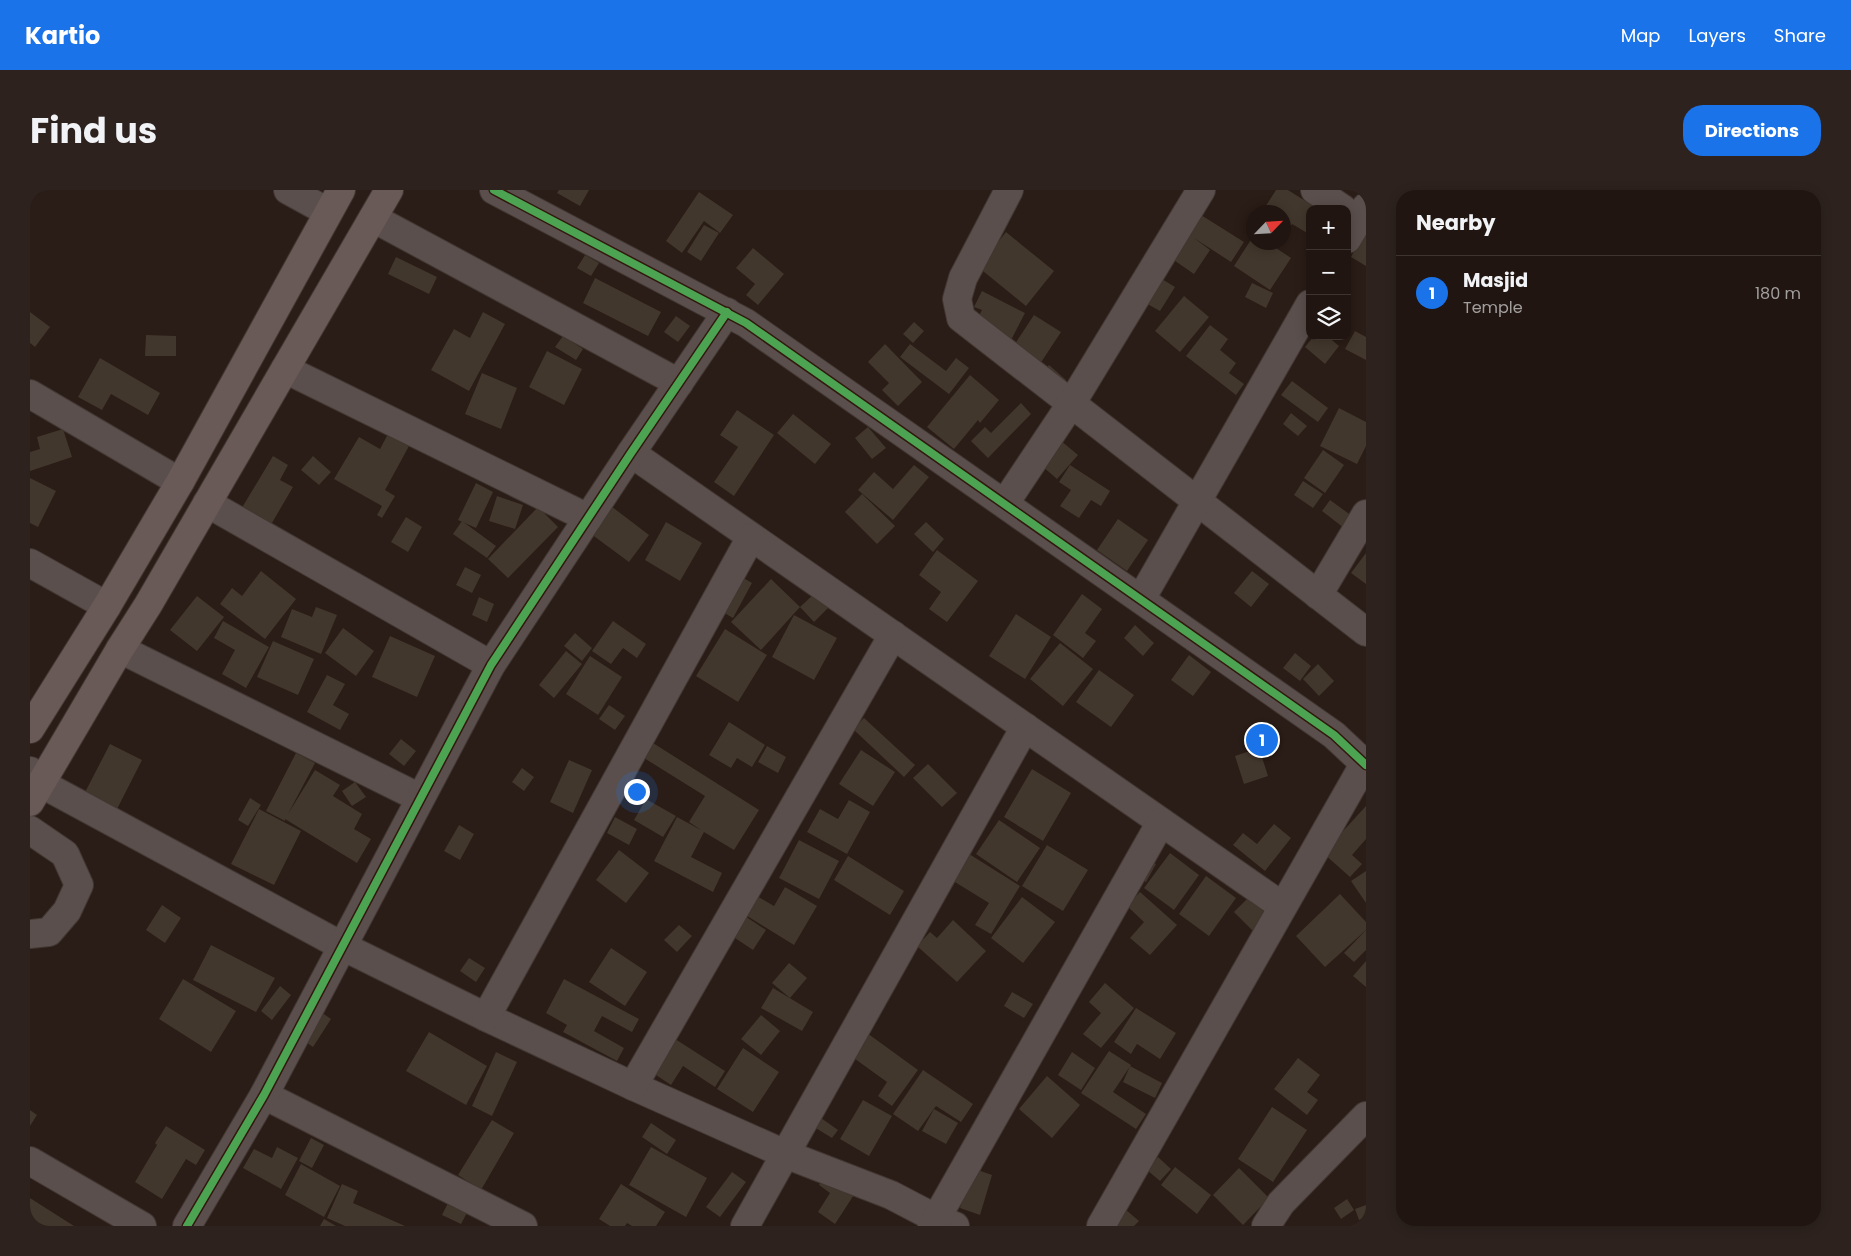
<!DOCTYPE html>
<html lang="en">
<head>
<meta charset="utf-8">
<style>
  body { margin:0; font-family:Poppins,sans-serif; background:#2d221e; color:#f1f3f6 }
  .controls { position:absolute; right:15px; top:15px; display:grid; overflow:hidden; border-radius:10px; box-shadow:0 2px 12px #0003 }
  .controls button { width:45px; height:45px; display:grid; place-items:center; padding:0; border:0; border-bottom:1px solid #3d3430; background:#201510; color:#f1f3f6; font:25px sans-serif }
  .compass { position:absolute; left:1216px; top:15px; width:45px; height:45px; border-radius:50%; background:#201510; box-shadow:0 2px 12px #0003; rotate:65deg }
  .you { position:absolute; left:606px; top:601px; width:18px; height:18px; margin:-12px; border:4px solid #fff; border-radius:50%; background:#1a73e8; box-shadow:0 0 0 8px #1a73e833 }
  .badge { display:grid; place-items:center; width:32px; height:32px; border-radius:50%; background:#1a73e8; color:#fff; font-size:16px; font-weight:700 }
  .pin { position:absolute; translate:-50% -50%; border:2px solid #fff; box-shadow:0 1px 5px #0006 }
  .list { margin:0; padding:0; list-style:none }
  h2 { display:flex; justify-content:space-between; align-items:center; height:65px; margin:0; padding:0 20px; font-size:21px }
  h2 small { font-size:16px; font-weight:400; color:#a29f9f }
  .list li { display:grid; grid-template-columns:32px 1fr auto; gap:15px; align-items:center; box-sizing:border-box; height:75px; padding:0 20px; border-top:1px solid #3d3430 }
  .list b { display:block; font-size:19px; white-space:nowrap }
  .list p { margin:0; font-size:16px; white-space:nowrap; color:#a29f9f }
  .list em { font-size:16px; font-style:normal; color:#a29f9f }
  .icon { flex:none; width:28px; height:28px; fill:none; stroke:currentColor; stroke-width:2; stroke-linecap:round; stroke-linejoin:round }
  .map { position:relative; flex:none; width:1336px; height:1036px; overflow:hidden; border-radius:20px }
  header { display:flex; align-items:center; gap:30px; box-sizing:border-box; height:70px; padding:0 25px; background:#1a73e8; color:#fff }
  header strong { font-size:24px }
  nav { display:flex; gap:28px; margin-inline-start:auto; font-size:18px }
  .intro { display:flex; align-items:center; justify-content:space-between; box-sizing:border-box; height:120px; padding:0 30px }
  h1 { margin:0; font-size:35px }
  .button { padding:12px 22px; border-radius:20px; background:#1a73e8; color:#fff; font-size:18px; font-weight:700 }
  main { display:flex; gap:30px; padding:0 30px }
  aside { flex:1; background:#201510; border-radius:20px; box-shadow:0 2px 12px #0003 }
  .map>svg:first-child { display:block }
  .building { fill:#42372c }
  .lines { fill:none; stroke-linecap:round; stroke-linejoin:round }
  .minor-casing { stroke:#423732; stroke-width:30 }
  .major-casing { stroke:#423732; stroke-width:30 }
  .minor { stroke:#5a4f4c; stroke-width:28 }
  .major { stroke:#6a5a57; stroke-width:28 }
  .cycleway-casing { stroke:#32180e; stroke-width:11 }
  .cycleway { stroke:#4ca352; stroke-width:8 }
</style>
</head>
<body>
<header>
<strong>Kartio</strong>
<nav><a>Map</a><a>Layers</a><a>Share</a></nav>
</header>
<div class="intro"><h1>Find us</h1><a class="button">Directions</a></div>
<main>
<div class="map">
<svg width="1336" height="1036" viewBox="0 0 1336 1036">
  <rect width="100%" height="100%" fill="#2a1c16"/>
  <g class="building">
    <polygon points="529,0 559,0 550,16 527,3"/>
    <polygon points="1246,0 1258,0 1288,19 1280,19 1279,44 1262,34 1254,47 1254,22 1232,22"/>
    <polygon points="669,2 703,25 690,43 674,31 652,63 636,51"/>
    <polygon points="1171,25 1214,52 1201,72 1164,48 1180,60 1164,84 1135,64"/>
    <polygon points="674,35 689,43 671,71 657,62"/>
    <polygon points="976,42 1024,81 996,116 948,77"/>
    <polygon points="1224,45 1224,52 1237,52 1261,68 1240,100 1204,76"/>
    <polygon points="1333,45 1336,46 1336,76 1321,67"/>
    <polygon points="723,58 754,84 728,115 716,105 725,94 706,78"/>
    <polygon points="555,65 569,73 561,86 547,78"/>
    <polygon points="366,67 407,87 399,104 358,84"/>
    <polygon points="1127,86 1145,97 1130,121 1112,111"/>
    <polygon points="565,88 631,122 618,146 553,113"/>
    <polygon points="1222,93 1243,103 1236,118 1215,107"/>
    <polygon points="952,101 995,123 977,158 942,139 952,120 944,117"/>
    <polygon points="1154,106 1179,127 1150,162 1125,141"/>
    <polygon points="0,122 20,137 5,157 0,153"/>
    <polygon points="453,122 475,134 439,201 401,180 424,139 440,148"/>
    <polygon points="1004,125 1031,142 1006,180 979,163"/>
    <polygon points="646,126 660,136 648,152 634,142"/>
    <polygon points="884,132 894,141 883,153 873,144"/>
    <polygon points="1180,135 1198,149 1190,160 1206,173 1199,183 1214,194 1206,205 1156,166"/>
    <polygon points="1325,141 1336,147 1336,170 1315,159"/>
    <polygon points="116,145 146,146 146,166 115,166"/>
    <polygon points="533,146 553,159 546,170 525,157"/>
    <polygon points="1284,146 1297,146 1309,156 1295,174 1275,157"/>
    <polygon points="855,154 892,192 868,216 852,200 859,193 838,172"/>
    <polygon points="880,154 916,181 926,168 939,178 919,204 870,167"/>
    <polygon points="517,161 552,179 534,215 499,197"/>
    <polygon points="70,168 130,203 118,225 81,204 72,220 48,207"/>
    <polygon points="1019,175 1036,190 1027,200 1010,185"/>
    <polygon points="452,183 487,198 471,239 435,224"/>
    <polygon points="940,185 969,210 950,233 948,230 924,259 897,237"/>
    <polygon points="1262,191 1298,218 1288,232 1251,205"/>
    <polygon points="991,213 1001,224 958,268 941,251 955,237 961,243"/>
    <polygon points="1309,218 1336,232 1336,256 1327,274 1290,256"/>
    <polygon points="707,220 744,245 704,306 684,292 708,257 690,245"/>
    <polygon points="1261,223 1277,236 1268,246 1253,234"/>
    <polygon points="763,224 801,254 785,274 747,243"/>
    <polygon points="838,237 856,258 842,269 825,248"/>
    <polygon points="33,239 42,267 0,281 0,262 10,259 7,247"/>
    <polygon points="358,244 379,256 355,300 365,306 352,328 347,325 352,316 304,289 329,247 350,259"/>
    <polygon points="1024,245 1048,265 1027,289 1004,269"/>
    <polygon points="1293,260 1314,275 1295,303 1274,288"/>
    <polygon points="243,266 258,275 250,290 263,297 239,338 210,321"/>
    <polygon points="283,266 301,282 289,295 271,280"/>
    <polygon points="884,275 899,287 863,330 828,300 844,282 863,299"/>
    <polygon points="1040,275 1080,301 1071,316 1061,310 1049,328 1030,316 1041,300 1029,292"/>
    <polygon points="0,288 26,301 8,337 0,333"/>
    <polygon points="1273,291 1293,304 1283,318 1264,305"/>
    <polygon points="446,293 463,302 446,338 428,330"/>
    <polygon points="832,304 865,336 847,354 815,322"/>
    <polygon points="467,306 493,315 485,339 459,331"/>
    <polygon points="1300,310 1322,326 1314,338 1292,321"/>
    <polygon points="577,313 619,345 599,372 557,341"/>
    <polygon points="508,317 528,337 478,388 458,369"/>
    <polygon points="376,327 392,337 378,362 361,352"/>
    <polygon points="1088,329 1118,350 1097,381 1067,360"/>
    <polygon points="432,331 466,356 457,368 423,344"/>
    <polygon points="636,332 672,353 650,391 615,370"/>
    <polygon points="896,332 914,349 903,362 884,344"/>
    <polygon points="907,360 948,391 917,432 899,419 911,402 889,385"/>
    <polygon points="1336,363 1336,394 1321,383"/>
    <polygon points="435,377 451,385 442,403 426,395"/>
    <polygon points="231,381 266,409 235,449 190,414 202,398 212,406"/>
    <polygon points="1222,381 1239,394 1221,417 1204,403"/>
    <polygon points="710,386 722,393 703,428 691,421"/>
    <polygon points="741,389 770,417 731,460 701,432"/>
    <polygon points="785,403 799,417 784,432 770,417"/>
    <polygon points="1052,404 1072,419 1055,443 1066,451 1053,468 1023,445"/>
    <polygon points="167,406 194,427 167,461 140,440"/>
    <polygon points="449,407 464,414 457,432 442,425"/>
    <polygon points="286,417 307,425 291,464 251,447 262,419 282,427"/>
    <polygon points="986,424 1021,447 995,489 959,466"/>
    <polygon points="764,425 807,448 784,490 742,467"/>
    <polygon points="193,431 239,457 216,498 192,484 205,460 184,448"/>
    <polygon points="583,431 616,454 607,468 593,458 581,474 562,461"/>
    <polygon points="1105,435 1124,453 1113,466 1094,448"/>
    <polygon points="313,438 344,461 326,486 295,463"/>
    <polygon points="695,439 737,465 708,512 666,486"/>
    <polygon points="545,443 562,458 552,471 534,456"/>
    <polygon points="360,446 405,466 387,507 342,487"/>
    <polygon points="243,451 284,469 268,505 227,487"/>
    <polygon points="1030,453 1063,479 1033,516 1000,489"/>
    <polygon points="536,461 552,474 524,508 509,495"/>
    <polygon points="1265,463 1281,476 1270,491 1253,478"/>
    <polygon points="1159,465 1181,482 1163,506 1141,490"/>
    <polygon points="560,466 592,487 568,525 536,504"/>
    <polygon points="1288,474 1304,491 1289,506 1273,489"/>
    <polygon points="1069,480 1104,505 1081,537 1046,512"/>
    <polygon points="297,485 315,494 303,515 319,524 310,540 277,522"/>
    <polygon points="579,515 595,526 585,540 569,529"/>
    <polygon points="834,528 885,575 874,587 823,539"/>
    <polygon points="699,532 735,555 722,577 707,568 701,578 679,565"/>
    <polygon points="371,549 386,561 374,576 359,564"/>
    <polygon points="623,553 729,620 704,660 674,642 661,667 692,683 683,702 624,671 647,627 671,640 659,632 675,606 614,568"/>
    <polygon points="80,554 112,570 83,627 51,610"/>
    <polygon points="737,556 756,567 748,583 728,572"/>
    <polygon points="1229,558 1238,586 1214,594 1205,566"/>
    <polygon points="831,560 865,582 843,616 809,594"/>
    <polygon points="266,563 285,573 258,624 285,580 310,595 303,606 332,624 324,639 341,649 327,673 255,629 255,631 236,621"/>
    <polygon points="539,570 562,580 543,623 520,612"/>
    <polygon points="898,574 927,603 912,617 883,588"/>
    <polygon points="492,578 504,587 494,601 482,592"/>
    <polygon points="1002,579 1041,603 1013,651 974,627"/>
    <polygon points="325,592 336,607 322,616 312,601"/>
    <polygon points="220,608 231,615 218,636 208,630"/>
    <polygon points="616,609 646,626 633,647 604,630"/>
    <polygon points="819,610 840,622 817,664 777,642 790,619 808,629"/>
    <polygon points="1336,616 1336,649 1322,665 1332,674 1320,687 1293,663"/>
    <polygon points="229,619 271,641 244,695 201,674"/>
    <polygon points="585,627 607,639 599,655 577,643"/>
    <polygon points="969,630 1010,658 987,692 946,664"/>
    <polygon points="1244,634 1261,648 1235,681 1203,655 1213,643 1227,654"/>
    <polygon points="429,635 444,644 430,670 414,661"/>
    <polygon points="769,650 809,671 789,709 749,688"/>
    <polygon points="1017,655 1058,680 1033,721 992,696"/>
    <polygon points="589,660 619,683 596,713 566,690"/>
    <polygon points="936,662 990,696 961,744 945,735 959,713 920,689"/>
    <polygon points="1140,663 1169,685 1144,720 1114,698"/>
    <polygon points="818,666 874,701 860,725 804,690"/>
    <polygon points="1113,667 1126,674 1116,692 1102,685"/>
    <polygon points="1336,681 1336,713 1321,691"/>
    <polygon points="1176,686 1206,708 1179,746 1149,724"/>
    <polygon points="755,697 787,716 764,755 709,721 720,702 744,716"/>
    <polygon points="1110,702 1147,735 1120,765 1100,748 1114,732 1097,716"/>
    <polygon points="1310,704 1336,732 1336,740 1295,777 1266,746"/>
    <polygon points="992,707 1025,732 993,773 961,748"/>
    <polygon points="1219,707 1242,730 1227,745 1204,722"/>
    <polygon points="132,715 151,728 135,753 116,740"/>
    <polygon points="709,722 736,740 723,760 696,742"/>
    <polygon points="923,730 956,761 927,792 887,756 900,742 907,748"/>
    <polygon points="649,735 662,746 647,762 634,750"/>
    <polygon points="1336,740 1336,760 1324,772 1314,763"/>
    <polygon points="181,755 245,788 226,822 163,790"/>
    <polygon points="581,758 617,782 595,816 559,792"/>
    <polygon points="439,768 455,778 446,792 430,781"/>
    <polygon points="1336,771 1336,797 1323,786"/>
    <polygon points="759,773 777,788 760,808 742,793"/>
    <polygon points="153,789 206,821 181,862 129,829"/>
    <polygon points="534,789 609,829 602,842 572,826 564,841 594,858 587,871 533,842 537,835 516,823"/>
    <polygon points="1075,793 1104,818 1071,858 1053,844 1071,823 1059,812"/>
    <polygon points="250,796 261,805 242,830 231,821"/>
    <polygon points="743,798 783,822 772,841 731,818"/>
    <polygon points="982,802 1003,814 994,828 974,816"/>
    <polygon points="1106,818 1146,843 1130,869 1107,854 1101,864 1084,852"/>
    <polygon points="288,820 301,829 283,857 270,848"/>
    <polygon points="731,825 750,841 731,865 711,849"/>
    <polygon points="399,842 457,876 436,915 376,881"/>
    <polygon points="837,843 888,880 862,916 848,906 857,892 821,866"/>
    <polygon points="642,847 695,881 685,897 653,876 641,895 620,881"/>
    <polygon points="713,858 749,882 723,922 687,899"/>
    <polygon points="1079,861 1101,875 1083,902 1116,924 1106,939 1051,903"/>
    <polygon points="466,862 487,872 462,926 442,916"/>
    <polygon points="1042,862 1065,878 1051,900 1028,885"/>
    <polygon points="1268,868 1290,885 1277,902 1288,910 1277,925 1244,899"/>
    <polygon points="1100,876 1132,893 1125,908 1093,892"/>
    <polygon points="893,880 943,914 931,932 906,916 888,941 863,924"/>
    <polygon points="1017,886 1050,915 1022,948 989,919"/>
    <polygon points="833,910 862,926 839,966 810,949"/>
    <polygon points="1242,917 1277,940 1243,992 1208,969"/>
    <polygon points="904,919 928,933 916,954 892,941"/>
    <polygon points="0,920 7,925 0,936"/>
    <polygon points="791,928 808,940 802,948 784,937"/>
    <polygon points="462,930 484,943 451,1000 428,985"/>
    <polygon points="621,933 646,950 637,964 612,947"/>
    <polygon points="136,936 175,960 166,975 156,969 132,1009 105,992 127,955 125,953"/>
    <polygon points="281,948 294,955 282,978 269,971"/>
    <polygon points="247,957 268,968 251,999 213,978 224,959 242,968"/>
    <polygon points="621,957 677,988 656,1027 599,995"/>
    <polygon points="1128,967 1141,979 1130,991 1117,980"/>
    <polygon points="271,974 310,996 294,1027 255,1005"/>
    <polygon points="803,975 831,994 805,1034 788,1022 800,1003 789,995"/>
    <polygon points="1145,977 1181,1005 1167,1024 1131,995"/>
    <polygon points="942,978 962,985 950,1025 930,1018"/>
    <polygon points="1209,978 1239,1008 1213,1035 1183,1005"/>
    <polygon points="702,982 716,992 690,1027 676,1017"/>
    <polygon points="312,994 328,1001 323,1013 375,1036 315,1036 297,1028"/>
    <polygon points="591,994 635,1022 626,1036 602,1036 597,1033 595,1036 580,1036 569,1029"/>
    <polygon points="0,1008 44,1036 0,1036"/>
    <polygon points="420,1009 439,1019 431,1034 412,1025"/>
    <polygon points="1317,1009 1324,1020 1311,1029 1304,1018"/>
    <polygon points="1336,1015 1336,1027 1329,1030 1325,1019"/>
    <polygon points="1095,1019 1109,1031 1104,1036 1080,1036"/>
    <polygon points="294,1029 306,1036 290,1036"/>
  </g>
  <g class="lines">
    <defs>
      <g id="minor">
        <polyline points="258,0 298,22"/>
        <polyline points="464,0 716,133 1304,545 1336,575"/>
        <polyline points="979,0 933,88 927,109 931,128 1336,442"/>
        <polyline points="1285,0 1313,19"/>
        <polyline points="343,28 649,193"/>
        <polyline points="1317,49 1336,17"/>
        <polyline points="255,179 558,328"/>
        <polyline points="0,204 150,292"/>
        <polyline points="601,263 1252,716"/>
        <polyline points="177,313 461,475"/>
        <polyline points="975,313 1041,214 1171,0"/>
        <polyline points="0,373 77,416"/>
        <polyline points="1288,405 1336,324"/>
        <polyline points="1111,409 1280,114"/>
        <polyline points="90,459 390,608"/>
        <polyline points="0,581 12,594 312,756 456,827 603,896 755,964 861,1005 907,1029 925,1036"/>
        <polyline points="0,640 35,664 49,695 37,721 19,742 0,744"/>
        <polyline points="456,827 721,347"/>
        <polyline points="603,896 863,445"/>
        <polyline points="234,905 493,1036"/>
        <polyline points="0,971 112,1036"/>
        <polyline points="157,1036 234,905 461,475 601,263 697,122"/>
        <polyline points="715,1036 995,537"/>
        <polyline points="902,1036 1131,632"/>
        <polyline points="1071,1036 1336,571"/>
        <polyline points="1236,1036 1251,1013 1336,926"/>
      </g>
      <g id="major">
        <polyline points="0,539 77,416 150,292 311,0"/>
        <polyline points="0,612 90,459 118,415 359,0"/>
      </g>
    </defs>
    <use href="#minor" class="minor-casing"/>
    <use href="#major" class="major-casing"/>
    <use href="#minor" class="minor"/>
    <use href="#major" class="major"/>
    <defs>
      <g id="cycleway">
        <polyline points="464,0 716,133 1304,545 1336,575"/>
        <polyline points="157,1036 234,905 461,475 601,263 697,122"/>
      </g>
    </defs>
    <use href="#cycleway" class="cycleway-casing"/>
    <use href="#cycleway" class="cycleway"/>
  </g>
</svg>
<div class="controls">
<button>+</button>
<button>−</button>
<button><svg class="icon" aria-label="layers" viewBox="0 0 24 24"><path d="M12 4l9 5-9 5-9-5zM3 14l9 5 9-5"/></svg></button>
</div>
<svg class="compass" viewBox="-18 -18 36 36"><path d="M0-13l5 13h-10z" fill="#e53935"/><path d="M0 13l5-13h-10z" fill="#a29f9f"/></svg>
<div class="you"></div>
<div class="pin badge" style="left:1232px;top:550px">1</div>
</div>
<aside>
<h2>Nearby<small></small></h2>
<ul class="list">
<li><span class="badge">1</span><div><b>Masjid</b><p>Temple</p></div><em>180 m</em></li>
</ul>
</aside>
</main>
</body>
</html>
